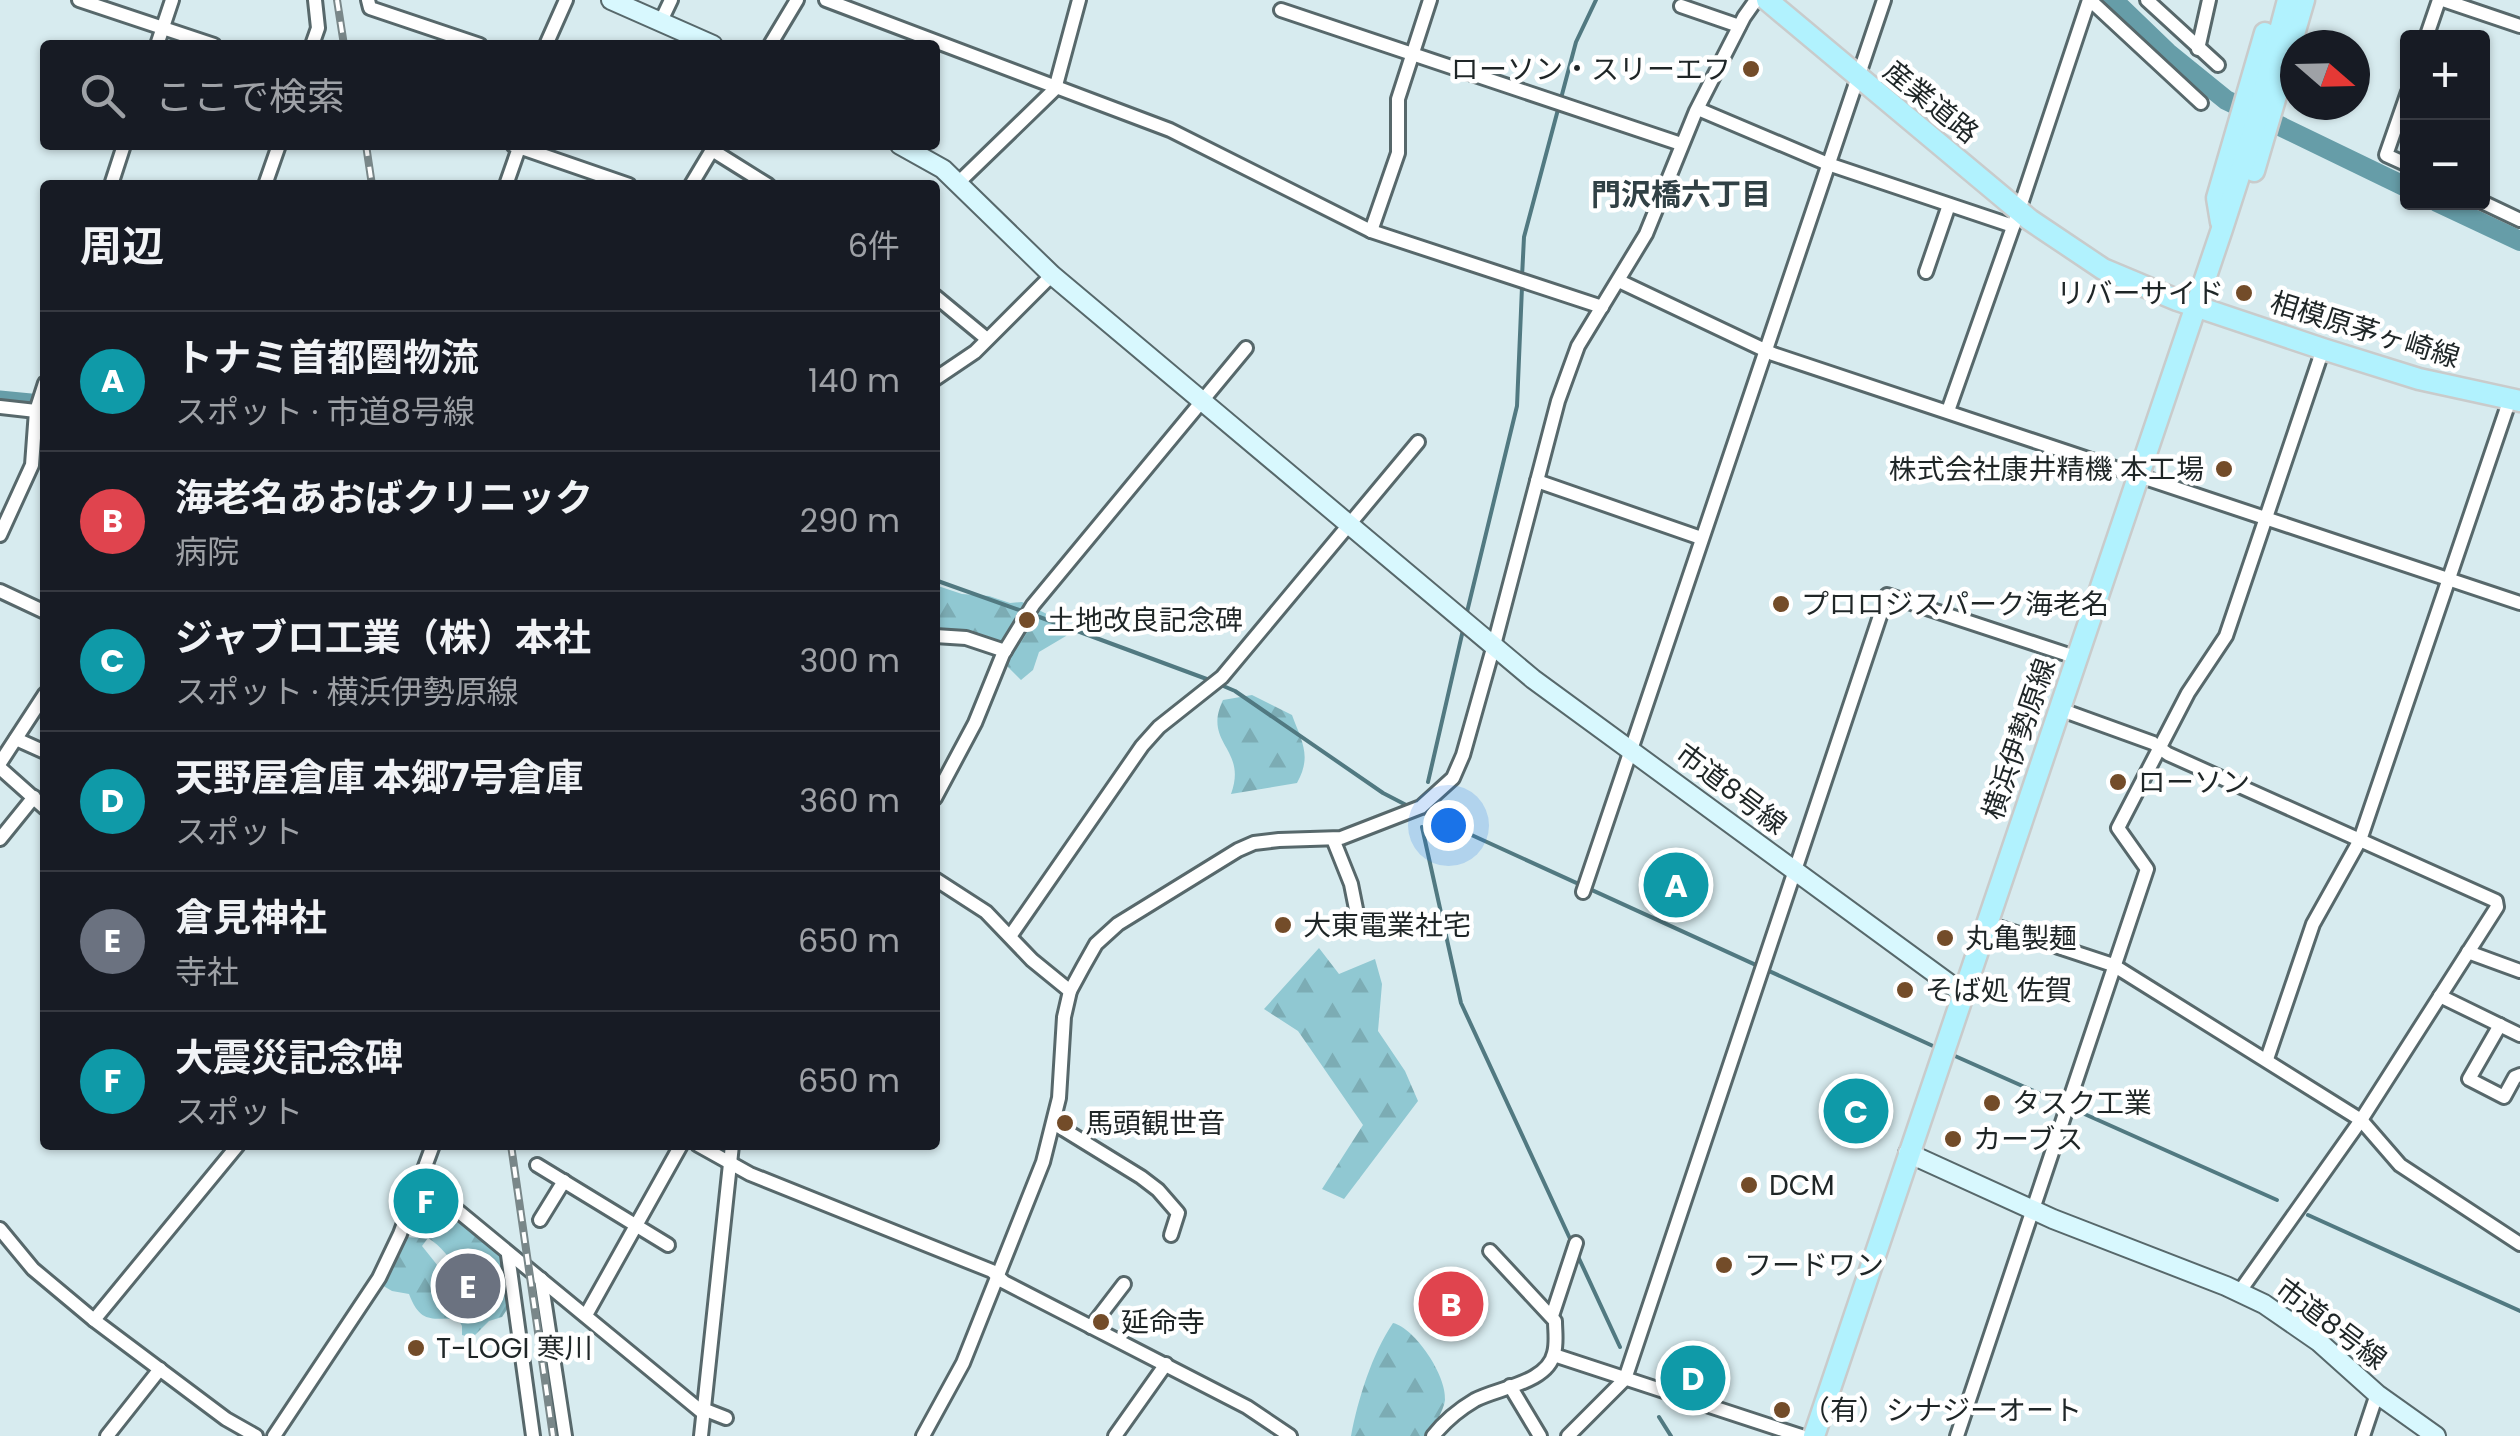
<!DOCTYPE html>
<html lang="ja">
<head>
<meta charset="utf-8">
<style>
  body { margin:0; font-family:Poppins,"Noto Sans JP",sans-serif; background:#242831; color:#f1f3f6 }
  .controls { position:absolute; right:30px; top:30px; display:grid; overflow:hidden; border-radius:10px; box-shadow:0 2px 8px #0004 }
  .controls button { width:90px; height:90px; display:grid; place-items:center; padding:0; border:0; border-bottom:2px solid #363941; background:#171b24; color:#f1f3f6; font:50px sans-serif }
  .compass { position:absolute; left:2280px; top:30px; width:90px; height:90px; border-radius:50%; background:#171b24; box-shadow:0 2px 8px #0004; rotate:110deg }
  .you { position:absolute; left:1448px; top:825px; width:35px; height:35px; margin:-25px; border:8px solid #fff; border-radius:50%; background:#1a73e8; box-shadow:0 0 0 15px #1a73e833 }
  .badge { display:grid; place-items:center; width:65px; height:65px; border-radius:50%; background:#2563eb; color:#fff; font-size:32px; font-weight:700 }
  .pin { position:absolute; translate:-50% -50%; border:5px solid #fff; box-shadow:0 2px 10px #0006 }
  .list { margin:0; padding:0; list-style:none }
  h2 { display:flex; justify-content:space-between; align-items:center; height:130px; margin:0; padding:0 40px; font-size:42px }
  h2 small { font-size:32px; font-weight:400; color:#9ea1a6 }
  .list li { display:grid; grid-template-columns:65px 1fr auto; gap:30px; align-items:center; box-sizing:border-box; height:140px; padding:0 40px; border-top:2px solid #363941 }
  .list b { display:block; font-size:38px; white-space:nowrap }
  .list p { margin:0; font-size:32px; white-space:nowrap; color:#9ea1a6 }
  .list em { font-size:32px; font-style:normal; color:#9ea1a6 }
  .icon { flex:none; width:55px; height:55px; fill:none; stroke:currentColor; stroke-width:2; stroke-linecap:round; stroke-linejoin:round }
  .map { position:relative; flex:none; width:2520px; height:1436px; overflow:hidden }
  .search { position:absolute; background:#171b24; box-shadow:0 2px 8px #0004; left:40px; top:40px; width:900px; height:110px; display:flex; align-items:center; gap:25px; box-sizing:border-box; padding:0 35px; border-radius:10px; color:#9ea1a6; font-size:38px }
  .panel { position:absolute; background:#171b24; box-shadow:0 2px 8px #0004; left:40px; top:180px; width:900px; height:970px; border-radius:10px }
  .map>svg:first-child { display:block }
  .forest { fill:url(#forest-firs); fill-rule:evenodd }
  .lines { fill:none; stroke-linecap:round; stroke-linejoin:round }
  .stream { stroke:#517981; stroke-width:4 }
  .canal { stroke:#669da8; stroke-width:11 }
  .river { stroke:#669da8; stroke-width:20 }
  .street-casing { stroke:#57686b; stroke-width:18 }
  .secondary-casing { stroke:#57686b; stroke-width:22 }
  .primary-casing { stroke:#c9cbcb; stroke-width:25 }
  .street { stroke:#fff; stroke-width:12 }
  .secondary { stroke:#d8f8fe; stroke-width:18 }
  .primary { stroke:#b1f2fe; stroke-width:20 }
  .rail-casing { stroke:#798789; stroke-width:8 }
  .rail { stroke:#fff; stroke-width:4; stroke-dasharray:11; stroke-linecap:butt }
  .poi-dot { fill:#734c29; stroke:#fff; stroke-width:4 }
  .labels { text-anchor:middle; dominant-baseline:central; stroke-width:9; stroke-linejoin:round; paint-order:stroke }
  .poi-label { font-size:28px; fill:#1f2627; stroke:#fff; text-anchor:start }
  .street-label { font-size:28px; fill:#1f2627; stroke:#fff }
  .neighbourhood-label { font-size:30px; font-weight:bold; fill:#314145; stroke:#fff }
</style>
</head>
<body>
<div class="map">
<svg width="2520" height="1436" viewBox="0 0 2520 1436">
  <defs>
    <pattern id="forest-firs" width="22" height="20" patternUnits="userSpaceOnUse" patternTransform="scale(2.5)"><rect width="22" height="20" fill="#90c8d2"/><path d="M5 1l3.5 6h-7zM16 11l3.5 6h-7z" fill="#7cacb4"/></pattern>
  </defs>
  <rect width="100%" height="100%" fill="#d7ebef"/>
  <g class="forest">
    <polygon points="935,585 962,594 989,596 1010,603 1022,602 1049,615 1063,617 1070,630 1066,636 1039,652 1033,670 1021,680 1007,666 991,639 960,630 935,634"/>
    <path d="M 1252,695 L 1292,715 C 1302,742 1312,756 1297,783 L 1231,794 C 1248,748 1202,744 1223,700 Z"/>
    <polygon points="1319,948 1339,974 1375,959 1382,984 1378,1031 1405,1071 1418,1101 1344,1199 1322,1189 1363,1125 1298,1031 1264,1009"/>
    <path d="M 425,1191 L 495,1242 L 505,1264 L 508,1308 L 502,1317 L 489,1321 L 472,1338 L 462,1335 L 462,1326 L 458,1319 C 434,1317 421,1326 409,1294 L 392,1291 L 380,1284 L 386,1265 L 385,1246 L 397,1236 L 417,1238 L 411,1220 L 420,1193 ZM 428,1238 C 447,1249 457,1272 472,1288 C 478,1296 485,1295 491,1302 L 480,1313 L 467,1299 L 453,1296 L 439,1277 L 438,1266 L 422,1246 Z"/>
    <path d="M 1393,1323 C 1415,1328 1447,1376 1445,1400 C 1444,1411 1433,1426 1428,1436 L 1351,1436 C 1358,1399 1372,1354 1393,1323 Z"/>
  </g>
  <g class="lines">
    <g class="stream">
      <polyline points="1522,277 1524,237 1576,42 1596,0"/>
      <polyline points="935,580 1025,612"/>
      <polyline points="1034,615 1212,681"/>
      <polyline points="1466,616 1517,406 1522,287"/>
      <polyline points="1221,685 1235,691 1383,793 1410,807"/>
      <polyline points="1428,782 1463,630"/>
      <polyline points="1419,811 1933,1046"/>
      <polyline points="1422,827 1461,1003 1572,1243"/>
      <polyline points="1955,1056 2063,1104"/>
      <polyline points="2071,1108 2277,1200"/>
      <polyline points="2308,1215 2520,1311"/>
      <polyline points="1576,1252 1620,1347"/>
      <polyline points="1659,1417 1671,1436"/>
    </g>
    <polyline class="canal" points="0,396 31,399"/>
    <g class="river">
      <polyline points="2113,0 2168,53 2226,100 2408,188"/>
      <polyline points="2437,202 2520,241"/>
    </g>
    <defs>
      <g id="street">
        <polyline points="79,0 214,45"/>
        <polyline points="368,0 370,8 480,45"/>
        <polyline points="826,0 1170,130 1371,231 1602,307"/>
        <polyline points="2090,0 2201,103"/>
        <polyline points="2147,0 2218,65"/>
        <polyline points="2443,0 2520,26"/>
        <polyline points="1681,6 1739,26"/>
        <polyline points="1281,10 1681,144"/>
        <polyline points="661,21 671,0"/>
        <polyline points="2426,38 2439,0"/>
        <polyline points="157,45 172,0"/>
        <polyline points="312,45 318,28 315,0"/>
        <polyline points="546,45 566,0"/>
        <polyline points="770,45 797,0"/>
        <polyline points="2198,49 2209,0"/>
        <polyline points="2408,92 2386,155 2408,165"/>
        <polyline points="1698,109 1828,164 2013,226"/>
        <polyline points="513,145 629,185"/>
        <polyline points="712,150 768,185"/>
        <polyline points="958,183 1055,89 1079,0"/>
        <polyline points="111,185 124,145"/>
        <polyline points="265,185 279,145"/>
        <polyline points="506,185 520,145"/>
        <polyline points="691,185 715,145"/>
        <polyline points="2482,202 2520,220"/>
        <polyline points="1371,231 1398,153 1398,99 1430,0"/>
        <polyline points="1926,272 1949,205"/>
        <polyline points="1619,281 1773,354 2520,603"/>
        <polyline points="935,296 987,339"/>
        <polyline points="935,379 975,352 1052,275"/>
        <polyline points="0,407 45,412"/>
        <polyline points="1948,411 2019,210 2089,0"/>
        <polyline points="1537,481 1701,538"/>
        <polyline points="0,535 32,465 36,411 45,383"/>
        <polyline points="0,591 45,612"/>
        <polyline points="935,636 966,638 1005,651"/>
        <polyline points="2059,709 2153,743 2168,754 2496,901 2497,907 2361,1120 2240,1291"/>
        <polyline points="16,739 45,752"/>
        <polyline points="0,763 45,694"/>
        <polyline points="0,768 45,808"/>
        <polyline points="935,798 975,723 1003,654 1033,605 1246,348"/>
        <polyline points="0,839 34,797"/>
        <polyline points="1333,839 1351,884 1357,914"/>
        <polyline points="935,879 986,912 1032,960 1070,991"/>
        <polyline points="1583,892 1884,0"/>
        <polyline points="1986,923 2113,965 2361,1120 2400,1165 2520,1244"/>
        <polyline points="1011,935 1142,746 1159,727 1222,677 1418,442"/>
        <polyline points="2468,952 2520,971"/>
        <polyline points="2440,996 2520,1035"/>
        <polyline points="2500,1025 2469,1079 2504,1097 2515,1077 2520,1075"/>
        <polyline points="2267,1059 2313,924 2360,840 2510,399"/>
        <polyline points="1055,1124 1141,1177 1158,1190 1178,1213 1171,1235"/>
        <polyline points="238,1145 94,1320 226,1419 256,1436"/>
        <polyline points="698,1145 750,1174 992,1271 1004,1282 1247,1407 1290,1436"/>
        <polyline points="537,1165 668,1245"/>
        <polyline points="419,1184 447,1202 702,1412"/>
        <polyline points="540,1220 564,1181"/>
        <polyline points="0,1229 33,1269 94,1320"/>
        <polyline points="508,1255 533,1436"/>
        <polyline points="541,1279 565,1436"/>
        <polyline points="586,1315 681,1145"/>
        <polyline points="1552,1316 1576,1243"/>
        <polyline points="1091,1327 1124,1284"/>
        <polyline points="1554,1355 1801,1436"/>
        <polyline points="1510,1386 1540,1436"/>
        <polyline points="703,1409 726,1418"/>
        <polyline points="107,1436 160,1369"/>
        <polyline points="274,1436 379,1278 400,1234 433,1145"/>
        <polyline points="701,1436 732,1145"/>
        <polyline points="923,1436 963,1363 1043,1162 1059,1098 1064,1017 1070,991 1083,967 1096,944 1118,924 1238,850 1254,843 1279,840 1341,838 1421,807 1453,778 1463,755 1494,645 1558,401 1578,346 1646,234 1696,111 1744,17 1756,0"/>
        <polyline points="1115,1436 1166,1364"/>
        <path d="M 1433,1436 C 1445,1421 1458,1410 1475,1400 C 1497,1388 1548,1383 1554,1353 C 1557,1343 1555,1331 1555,1321 L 1490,1251"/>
        <polyline points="1568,1436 1625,1379 1887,595 2075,657"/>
        <polyline points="1957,1436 2147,869 2118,828 2188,693 2226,636 2323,349"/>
        <polyline points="2363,1436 2377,1394"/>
      </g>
      <g id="secondary">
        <polyline points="611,0 713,45"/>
        <polyline points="900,145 943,169 1052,275 1533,679 1962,993"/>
        <polyline points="1908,1153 2053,1219 2226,1286 2264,1304 2319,1342 2377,1394 2436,1436"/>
      </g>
      <g id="primary">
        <polyline points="1767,0 2030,220 2103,269 2177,300 2323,349 2419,379 2520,401"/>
        <polyline points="2254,171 2304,0"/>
        <polyline points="2221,222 2217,198 2265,33"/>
        <polyline points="1814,1436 2222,229 2252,136 2288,0"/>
      </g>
    </defs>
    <use href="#street" class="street-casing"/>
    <use href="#secondary" class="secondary-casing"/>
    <use href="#primary" class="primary-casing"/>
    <use href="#street" class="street"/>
    <use href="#secondary" class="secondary"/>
    <use href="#primary" class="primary"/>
    <defs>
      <g id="rail">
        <polyline points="337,0 344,45"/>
        <polyline points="366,145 372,185"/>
        <polyline points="511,1145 553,1436"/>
      </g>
    </defs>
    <use href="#rail" class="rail-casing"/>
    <use href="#rail" class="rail"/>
  </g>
  <g class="poi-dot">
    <circle cx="1751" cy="69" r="10"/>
    <circle cx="2244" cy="293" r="10"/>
    <circle cx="2224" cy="469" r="10"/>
    <circle cx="1781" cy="604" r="10"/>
    <circle cx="1027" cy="620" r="10"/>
    <circle cx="2118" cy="782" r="10"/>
    <circle cx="1283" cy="925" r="10"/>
    <circle cx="1945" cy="938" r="10"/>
    <circle cx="1905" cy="990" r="10"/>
    <circle cx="1992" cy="1103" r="10"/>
    <circle cx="1065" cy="1123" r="10"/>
    <circle cx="1953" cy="1139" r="10"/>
    <circle cx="1749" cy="1185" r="10"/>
    <circle cx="1724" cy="1265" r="10"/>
    <circle cx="1101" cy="1322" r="10"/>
    <circle cx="416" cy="1348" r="10"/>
    <circle cx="1782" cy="1410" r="10"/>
  </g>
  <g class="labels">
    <g class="poi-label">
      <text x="1731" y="69" text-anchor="end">ローソン・スリーエフ</text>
      <text x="2224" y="293" text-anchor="end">リバーサイド</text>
      <text x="2204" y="469" text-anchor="end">株式会社康井精機 本工場</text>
      <text x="1801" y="604">プロロジスパーク海老名</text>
      <text x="1047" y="620">土地改良記念碑</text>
      <text x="2138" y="782">ローソン</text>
      <text x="1303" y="925">大東電業社宅</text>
      <text x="1965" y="938">丸亀製麺</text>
      <text x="1925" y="990">そば処 佐賀</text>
      <text x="2012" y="1103">タスク工業</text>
      <text x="1085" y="1123">馬頭観世音</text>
      <text x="1973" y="1139">カーブス</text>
      <text x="1769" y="1185">DCM</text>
      <text x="1744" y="1265">フードワン</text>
      <text x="1121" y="1322">延命寺</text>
      <text x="436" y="1348">T-LOGI 寒川</text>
      <text x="1802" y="1410">（有）シナジーオート</text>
    </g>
    <g class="street-label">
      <text transform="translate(1931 102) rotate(39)">産業道路</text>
      <text transform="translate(2365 330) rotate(17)">相模原茅ヶ崎線</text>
      <text transform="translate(2019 739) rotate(-71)">横浜伊勢原線</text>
      <text transform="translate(1731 789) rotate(37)">市道8号線</text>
      <text transform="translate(2331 1324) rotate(37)">市道8号線</text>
    </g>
    <g class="neighbourhood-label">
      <text x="1681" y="194">門沢橋六丁目</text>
    </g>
  </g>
</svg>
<div class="controls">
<button>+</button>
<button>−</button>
</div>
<svg class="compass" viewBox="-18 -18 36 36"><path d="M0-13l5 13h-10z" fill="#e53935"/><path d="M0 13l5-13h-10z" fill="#9ea1a6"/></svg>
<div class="you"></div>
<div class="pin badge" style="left:1676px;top:885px;background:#0f9aa8">A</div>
<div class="pin badge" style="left:1451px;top:1304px;background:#e0444e">B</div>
<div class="pin badge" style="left:1856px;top:1111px;background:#0f9aa8">C</div>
<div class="pin badge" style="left:1693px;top:1378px;background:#0f9aa8">D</div>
<div class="pin badge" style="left:468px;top:1286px;background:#6b7280">E</div>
<div class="pin badge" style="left:426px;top:1201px;background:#0f9aa8">F</div>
<div class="search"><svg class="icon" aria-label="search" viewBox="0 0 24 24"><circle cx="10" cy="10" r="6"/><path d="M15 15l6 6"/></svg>ここで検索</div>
<section class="panel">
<h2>周辺<small>6件</small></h2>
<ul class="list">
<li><span class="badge" style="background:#0f9aa8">A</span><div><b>トナミ首都圏物流</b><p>スポット · 市道8号線</p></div><em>140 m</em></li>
<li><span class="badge" style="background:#e0444e">B</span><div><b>海老名あおばクリニック</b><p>病院</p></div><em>290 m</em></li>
<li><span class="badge" style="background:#0f9aa8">C</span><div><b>ジャブロ工業（株）本社</b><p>スポット · 横浜伊勢原線</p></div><em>300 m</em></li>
<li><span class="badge" style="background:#0f9aa8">D</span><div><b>天野屋倉庫 本郷7号倉庫</b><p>スポット</p></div><em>360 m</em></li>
<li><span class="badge" style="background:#6b7280">E</span><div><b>倉見神社</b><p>寺社</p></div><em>650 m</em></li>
<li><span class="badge" style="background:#0f9aa8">F</span><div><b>大震災記念碑</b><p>スポット</p></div><em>650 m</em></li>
</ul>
</section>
</div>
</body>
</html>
